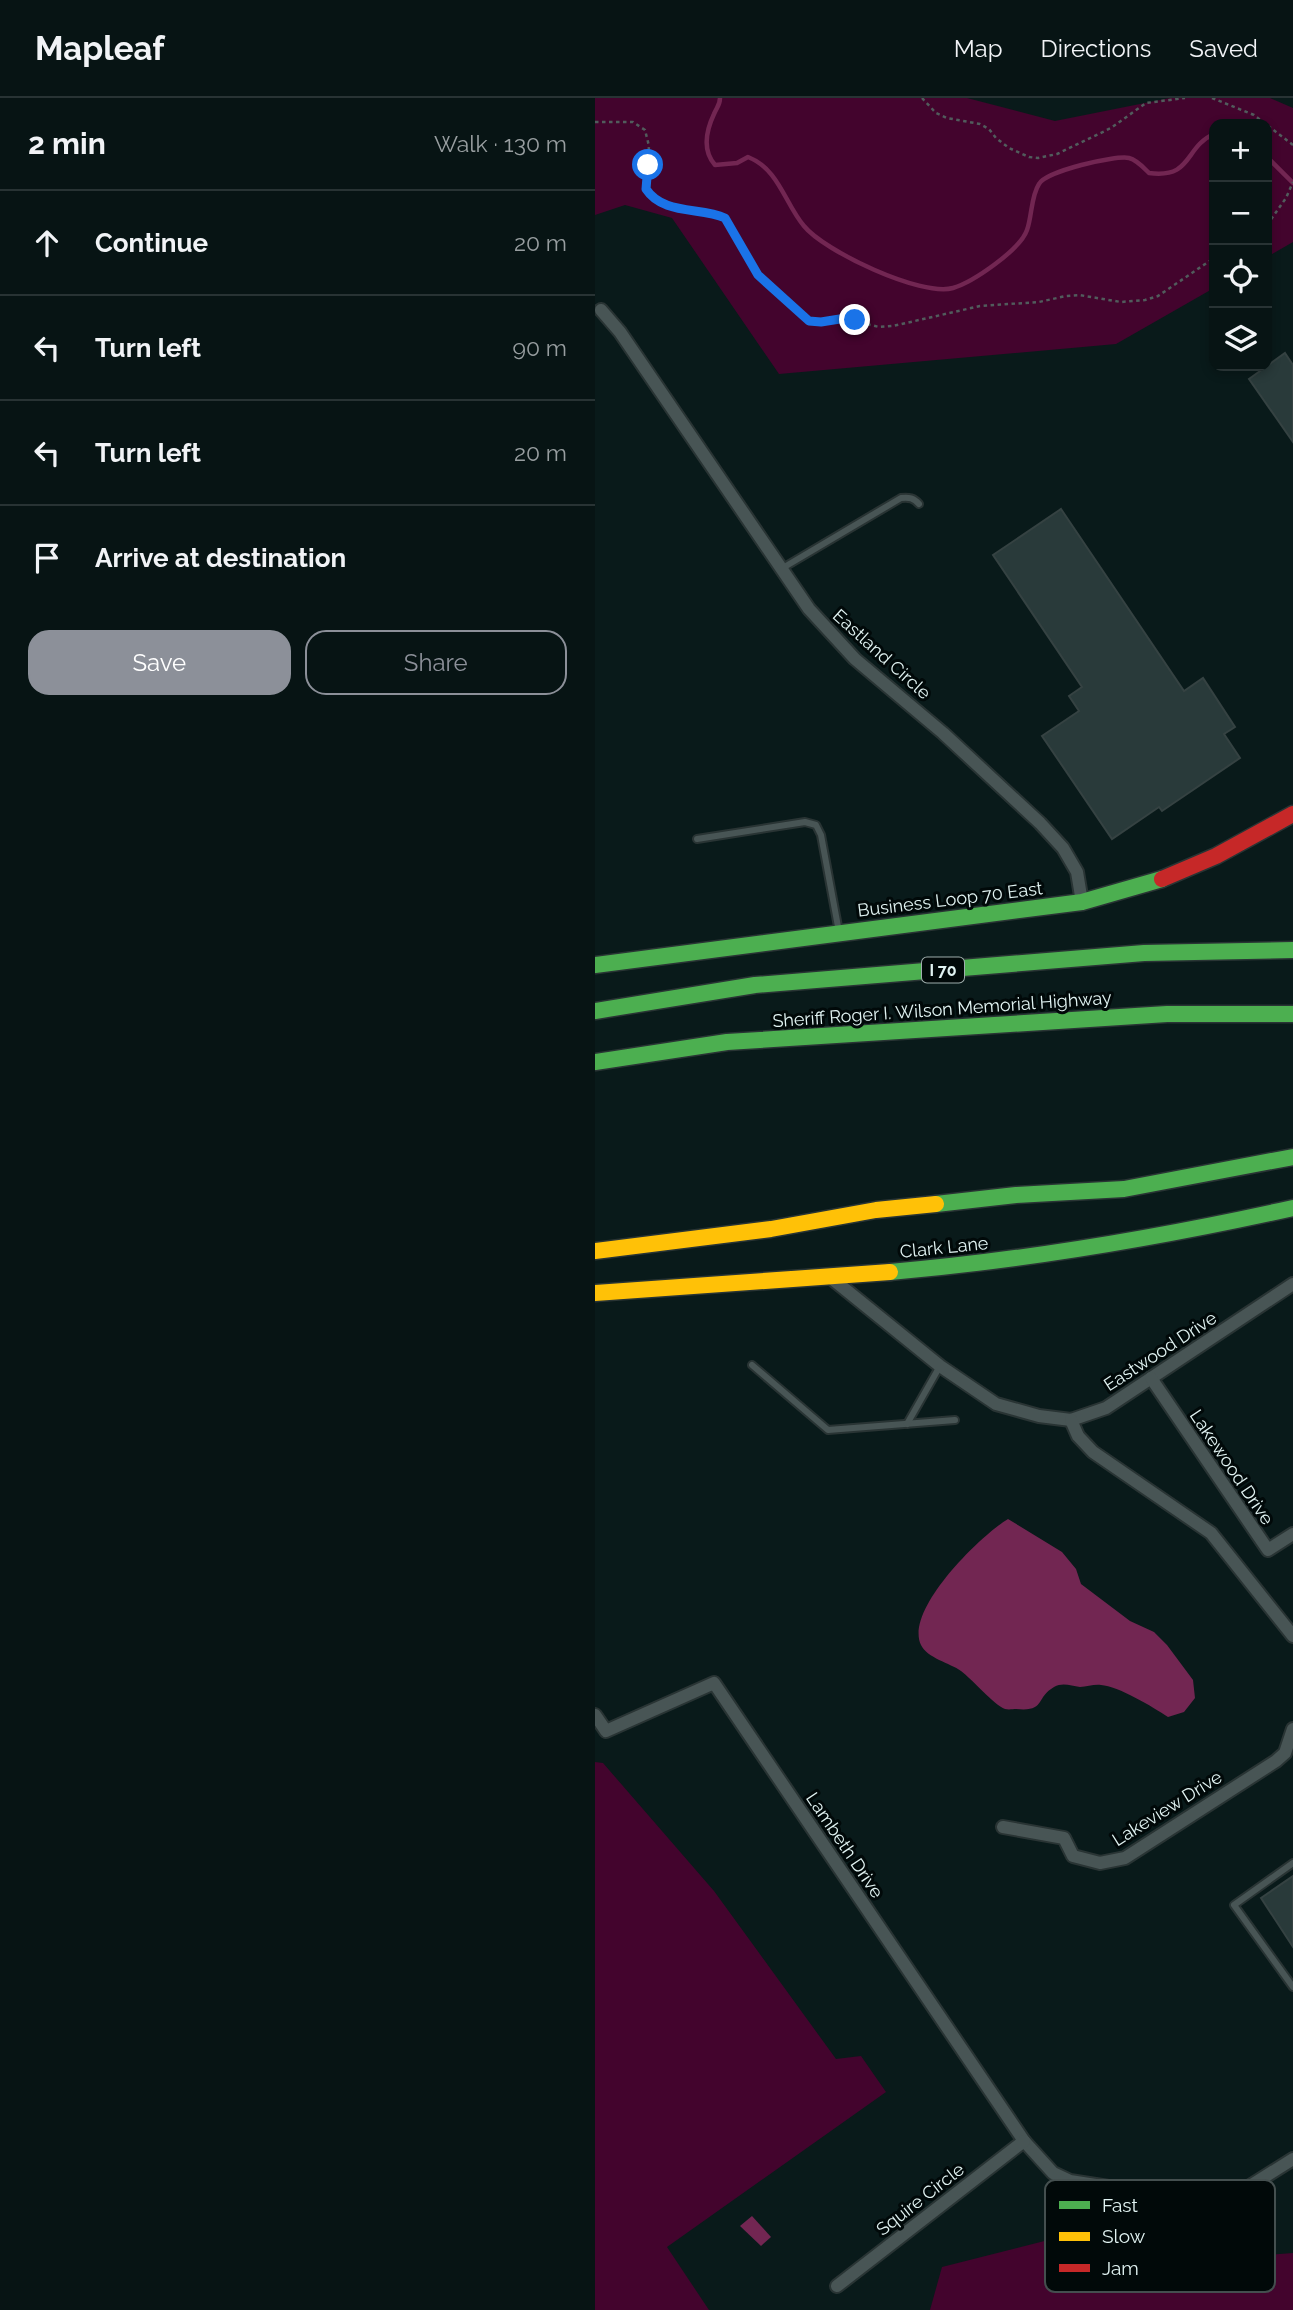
<!DOCTYPE html>
<html lang="en">
<head>
<meta charset="utf-8">
<style>
  body { margin:0; font-family:Raleway,sans-serif; background:#152122; color:#f1f3f6 }
  .controls { position:absolute; right:21px; top:21px; display:grid; overflow:hidden; border-radius:14px; box-shadow:0 4px 10px #0003 }
  .controls button { width:63px; height:63px; display:grid; place-items:center; padding:0; border:0; border-bottom:2px solid #283334; background:#071414; color:#f1f3f6; font:35px sans-serif }
  .stop { position:absolute; width:21px; height:21px; margin:-16px; border:5px solid #1a73e8; border-radius:50%; background:#fff }
  .stop.end { background:#1a73e8; border-color:#fff; box-shadow:0 2px 7px #0008 }
  .list { margin:0; padding:0; list-style:none }
  h2 { display:flex; justify-content:space-between; align-items:center; height:91px; margin:0; padding:0 28px; font-size:30px }
  h2 small { font-size:23px; font-weight:400; color:#989ea0 }
  .list li { display:grid; grid-template-columns:46px 1fr auto; gap:21px; align-items:center; box-sizing:border-box; height:105px; padding:0 28px; border-top:2px solid #283334 }
  .list b { display:block; font-size:26px; white-space:nowrap }
  .list em { font-size:23px; font-style:normal; color:#989ea0 }
  .actions { display:flex; gap:14px; padding:21px 28px }
  .actions a { flex:1; padding:16px 0; border:2px solid #8c9099; border-radius:21px; text-align:center; font-size:24px; color:#8c9099 }
  .actions .main { background:#8c9099; color:#fff }
  .icon { flex:none; width:38px; height:38px; fill:none; stroke:currentColor; stroke-width:2; stroke-linecap:round; stroke-linejoin:round }
  .map { position:relative; flex:none; width:698px; height:2212px; overflow:hidden }
  header { display:flex; align-items:center; gap:42px; box-sizing:border-box; height:98px; padding:0 35px; background:#071414; border-bottom:2px solid #283334 }
  header strong { font-size:33px }
  nav { display:flex; gap:38px; margin-inline-start:auto; font-size:24px }
  main { display:flex }
  aside { flex:1; background:#071414 }
  .map>svg:first-child { display:block }
  .green { fill:#43042d }
  .water { fill:#722652 }
  .lines { fill:none; stroke-linecap:round; stroke-linejoin:round }
  .stream { stroke:#722652; stroke-width:4.5 }
  .building { fill:#293a3a; stroke:#354242; stroke-width:2 }
  .lane-casing { stroke:#293434; stroke-width:10 }
  .street-casing { stroke:#293434; stroke-width:16 }
  .fast-casing { stroke:#293434; stroke-width:19 }
  .slow-casing { stroke:#293434; stroke-width:19 }
  .jam-casing { stroke:#293434; stroke-width:19 }
  .path { stroke:#515c5c; stroke-width:2.5; stroke-dasharray:3.5 3.5; stroke-linecap:butt }
  .lane { stroke:#485555; stroke-width:6 }
  .street { stroke:#485555; stroke-width:12 }
  .fast { stroke:#4caf50; stroke-width:16 }
  .slow { stroke:#ffc107; stroke-width:16 }
  .jam { stroke:#c62828; stroke-width:16 }
  .route { stroke:#1a73e8; stroke-width:9 }
  .labels { text-anchor:middle; dominant-baseline:central; stroke-width:6; stroke-linejoin:round; paint-order:stroke }
  .shield { fill:#010909; stroke:#9eadac; stroke-width:2 }
  .shield-label { font-size:16px; font-weight:bold; fill:#e1f3f2 }
  .street-label { font-size:18px; fill:#e1f3f2; stroke:#010909 }
  .key { fill:#010909; stroke:#444f4f; stroke-width:2 }
  .key-label { font-size:19px; fill:#e1f3f2 }
</style>
</head>
<body>
<header>
<strong>Mapleaf</strong>
<nav><a>Map</a><a>Directions</a><a>Saved</a></nav>
</header>
<main>
<aside>
<h2>2 min<small>Walk · 130 m</small></h2>
<ul class="list">
<li><svg class="icon" aria-label="ahead" viewBox="0 0 24 24"><path d="M12 20V5M6 11l6-6 6 6"/></svg><div><b>Continue</b></div><em>20 m</em></li>
<li><svg class="icon" aria-label="left" viewBox="0 0 24 24"><path d="M17 20v-9H6M10 6l-5 5 5 5"/></svg><div><b>Turn left</b></div><em>90 m</em></li>
<li><svg class="icon" aria-label="left" viewBox="0 0 24 24"><path d="M17 20v-9H6M10 6l-5 5 5 5"/></svg><div><b>Turn left</b></div><em>20 m</em></li>
<li><svg class="icon" aria-label="arrive" viewBox="0 0 24 24"><path d="M6 21V4h12l-3 4 3 4H6"/></svg><div><b>Arrive at destination</b></div></li>
</ul>
<div class="actions"><a class="main">Save</a><a>Share</a></div>
</aside>
<div class="map">
<svg width="698" height="2212" viewBox="0 0 698 2212">
  <rect width="100%" height="100%" fill="#091a1a"/>
  <g class="green">
    <polygon points="0,0 372,0 460,23 575,0 675,0 698,10 698,144 672,159 672,26 619,26 619,190 521,246 184,276 77,120 30,107 0,117"/>
    <polygon points="0,1664 8,1665 119,1793 241,1961 266,1958 291,1994 72,2149 114,2212 0,2212"/>
    <polygon points="477,2136 525,2169 698,2155 698,2212 335,2212 347,2169"/>
  </g>
  <g class="water">
    <path d="M 413,1421 L 467,1454 L 481,1471 L 486,1486 L 535,1523 L 559,1534 L 572,1547 L 598,1582 L 600,1600 L 589,1614 L 573,1619 C 558,1609 523,1588 506,1587 C 499,1586 492,1589 485,1589 C 476,1588 468,1584 459,1589 C 440,1600 451,1614 421,1611 C 418,1611 414,1612 410,1611 C 399,1607 377,1581 366,1573 C 355,1565 332,1560 326,1547 C 309,1512 386,1437 413,1421 Z"/>
    <polygon points="157,2118 176,2139 166,2148 145,2128"/>
  </g>
  <g class="lines">
    <g class="stream">
      <path d="M 125,0 C 125,7 122,9 119,16 C 111,33 107,52 120,67 L 142,65 L 153,59 C 184,71 190,106 209,128 C 229,153 326,199 358,190 C 378,184 425,152 432,132 C 437,118 436,98 444,86 C 451,73 520,57 534,60 C 542,62 548,69 554,75 C 598,81 589,49 619,36"/>
      <polyline points="672,59 698,85"/>
    </g>
  </g>
  <g class="building">
    <polygon points="690,255 698,267 698,344 654,281"/>
    <polygon points="466,411 589,593 608,580 640,629 629,636 645,660 567,713 564,709 517,741 447,638 484,613 474,598 487,589 398,457"/>
    <polygon points="698,1778 698,1849 666,1800"/>
  </g>
  <g class="lines">
    <defs>
      <g id="lane">
        <path d="M 186,471 L 306,400 C 314,399 319,400 324,406"/>
        <polyline points="102,741 210,724 221,727 226,737 244,834"/>
        <polyline points="157,1267 233,1332 360,1322"/>
        <polyline points="312,1326 345,1268"/>
        <polyline points="698,1765 639,1807 698,1889"/>
      </g>
      <g id="street">
        <polyline points="6,212 25,234 214,511 260,561 348,635 445,725 468,750 482,774 487,804"/>
        <polyline points="235,1179 345,1268 401,1306 444,1318 476,1322 511,1310 698,1186"/>
        <polyline points="556,1280 673,1452 698,1436"/>
        <polyline points="476,1322 483,1338 498,1354 616,1435 698,1538"/>
        <polyline points="0,1617 11,1633 119,1585 429,2043 458,2075 475,2083 609,2104 636,2100 698,2061"/>
        <polyline points="408,1729 469,1740 478,1758 505,1765 530,1760 681,1663 690,1655 698,1631"/>
        <polyline points="242,2188 429,2043"/>
      </g>
      <g id="fast">
        <polyline points="0,867 487,804 567,781"/>
        <polyline points="0,913 160,887 549,855 698,852"/>
        <polyline points="0,964 132,944 572,916 698,916"/>
        <polyline points="341,1106 421,1097 529,1091 698,1059"/>
        <path d="M 295,1174 C 433,1162 563,1140 698,1110"/>
      </g>
      <g id="slow">
        <polyline points="0,1153 176,1131 281,1112 341,1106"/>
        <polyline points="0,1195 295,1174"/>
      </g>
      <polyline id="jam" points="567,781 621,758 698,716"/>
    </defs>
    <use href="#lane" class="lane-casing"/>
    <use href="#street" class="street-casing"/>
    <use href="#fast" class="fast-casing"/>
    <use href="#slow" class="slow-casing"/>
    <use href="#jam" class="jam-casing"/>
    <g class="path">
      <polyline points="327,0 341,15 352,20 385,26 394,31 401,40 414,50 434,59 443,60 462,56 516,30 551,5 590,0"/>
      <polyline points="617,0 659,17 698,47"/>
      <path d="M 0,24 L 38,24 L 50,32 L 54,48 L 51,91 C 67,117 105,109 130,120 L 163,176 L 214,223 L 226,224 L 251,221 L 284,229 L 298,228 L 385,208 L 444,204 L 471,198 L 484,197 L 526,204 L 550,202 L 563,198 L 619,160"/>
      <polyline points="672,127 691,100 698,84"/>
    </g>
    <use href="#lane" class="lane"/>
    <use href="#street" class="street"/>
    <use href="#fast" class="fast"/>
    <use href="#slow" class="slow"/>
    <use href="#jam" class="jam"/>
  </g>
  <g class="lines">
    <path class="route" d="M 53,67 L 51,91 C 68,117 105,109 130,120 L 163,177 L 214,223 L 226,224 L 251,220 L 260,222"/>
  </g>
  <g class="labels">
    <rect class="shield" x="327" y="859.5" width="42" height="25" rx="5"/>
    <g class="shield-label">
      <text x="348" y="872">I 70</text>
    </g>
    <g class="street-label">
      <text transform="translate(287 556) rotate(42)">Eastland Circle</text>
      <text transform="translate(355 801) rotate(-7)">Business Loop 70 East</text>
      <text transform="translate(347 911) rotate(-4)">Sheriff Roger I. Wilson Memorial Highway</text>
      <text transform="translate(349 1149) rotate(-6)">Clark Lane</text>
      <text transform="translate(565 1253) rotate(-33)">Eastwood Drive</text>
      <text transform="translate(637 1369) rotate(56)">Lakewood Drive</text>
      <text transform="translate(572 1710) rotate(-32)">Lakeview Drive</text>
      <text transform="translate(250 1747) rotate(56)">Lambeth Drive</text>
      <text transform="translate(325 2101) rotate(-38)">Squire Circle</text>
    </g>
  </g>
  <rect x="450" y="2082" width="230" height="112" rx="10" class="key"/>
  <rect x="464" y="2103" width="31" height="8" fill="#4caf50"/>
  <rect x="464" y="2134" width="31" height="9" fill="#ffc107"/>
  <rect x="464" y="2166" width="31" height="8" fill="#c62828"/>
  <g class="key-label">
    <text x="507" y="2114">Fast</text>
    <text x="507" y="2145">Slow</text>
    <text x="507" y="2177">Jam</text>
  </g>
</svg>
<div class="controls">
<button>+</button>
<button>−</button>
<button><svg class="icon" aria-label="locate" viewBox="0 0 24 24"><circle cx="12" cy="12" r="6"/><path d="M12 2v4M12 18v4M2 12h4M18 12h4"/></svg></button>
<button><svg class="icon" aria-label="layers" viewBox="0 0 24 24"><path d="M12 4l9 5-9 5-9-5zM3 14l9 5 9-5"/></svg></button>
</div>
<div class="stop" style="left:53px;top:67px"></div>
<div class="stop end" style="left:260px;top:222px"></div>
</div>
</main>
</body>
</html>
